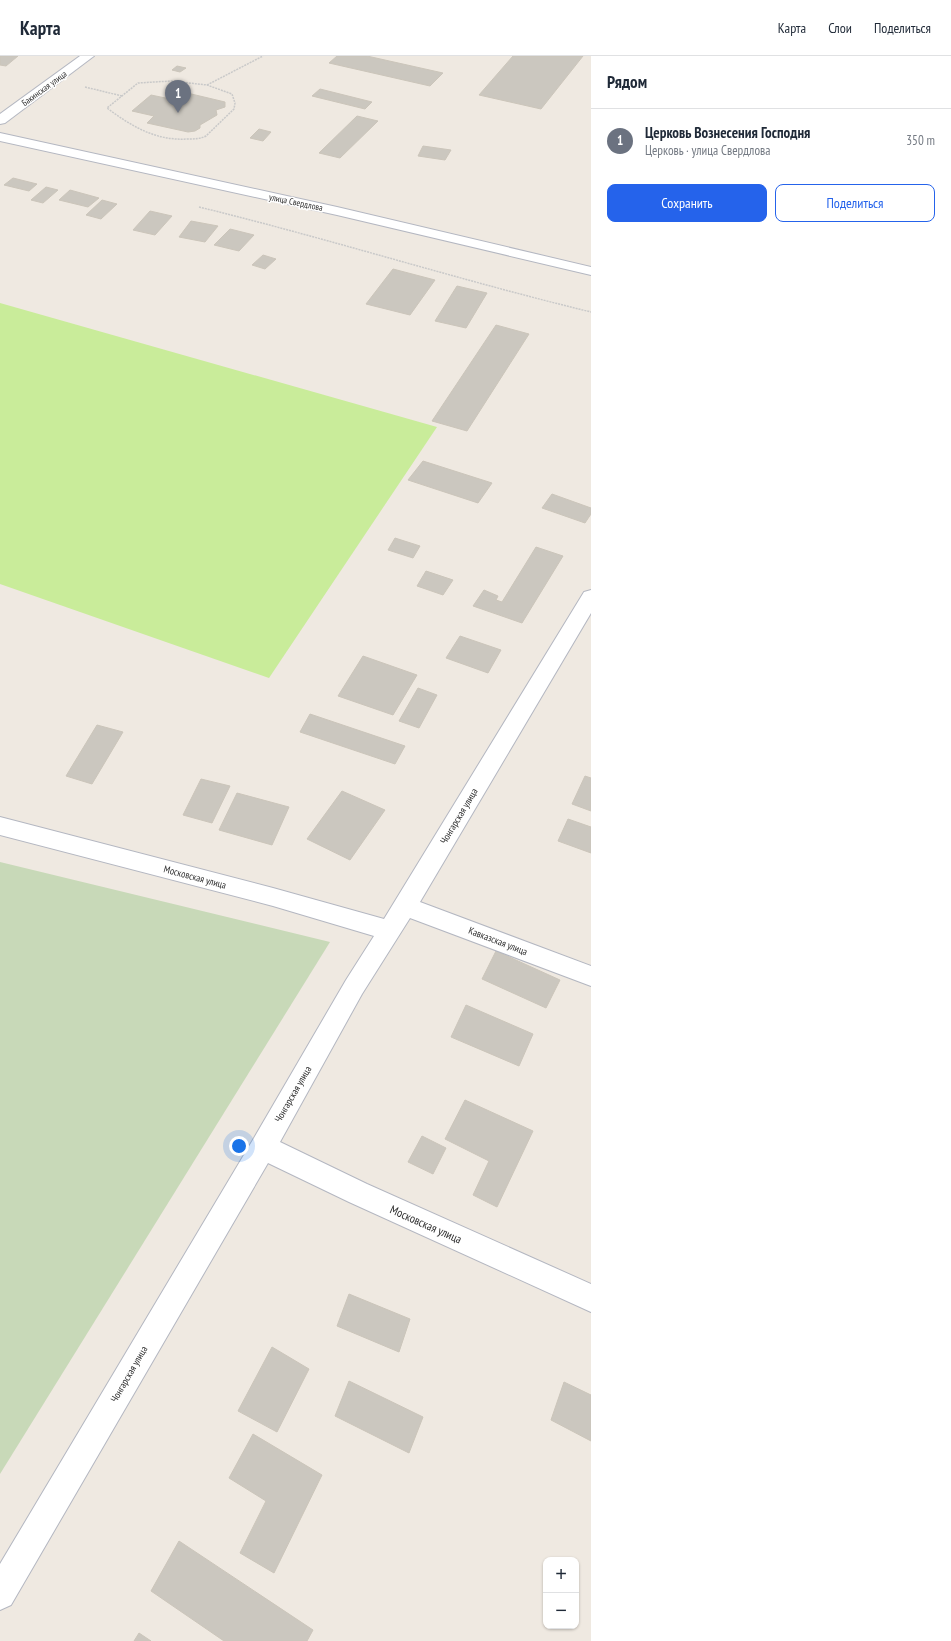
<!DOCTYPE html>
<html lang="ru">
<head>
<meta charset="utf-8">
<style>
  body { margin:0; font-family:"PT Sans Narrow",sans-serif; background:#f2f2f3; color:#1f2937 }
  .controls { position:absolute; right:12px; bottom:12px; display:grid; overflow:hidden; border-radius:8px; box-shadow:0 1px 3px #0004 }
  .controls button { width:36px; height:36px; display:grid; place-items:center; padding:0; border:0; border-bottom:1px solid #e0e1e3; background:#fff; color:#1f2937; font:20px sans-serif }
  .you { position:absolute; left:239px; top:1090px; width:14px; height:14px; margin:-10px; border:3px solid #fff; border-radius:50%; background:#1a73e8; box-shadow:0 0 0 6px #1a73e833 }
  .badge { display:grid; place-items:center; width:26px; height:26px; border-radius:50%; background:#2563eb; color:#fff; font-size:13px; font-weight:700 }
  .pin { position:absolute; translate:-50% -33px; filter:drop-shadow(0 1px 2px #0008) }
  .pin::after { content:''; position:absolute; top:21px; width:14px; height:12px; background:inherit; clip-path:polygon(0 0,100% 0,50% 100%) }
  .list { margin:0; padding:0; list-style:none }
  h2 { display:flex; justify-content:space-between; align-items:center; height:52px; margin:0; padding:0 16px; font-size:17px }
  h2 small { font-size:13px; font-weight:400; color:#747a83 }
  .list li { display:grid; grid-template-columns:26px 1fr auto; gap:12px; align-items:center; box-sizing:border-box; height:64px; padding:0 16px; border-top:1px solid #e0e1e3 }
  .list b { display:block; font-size:15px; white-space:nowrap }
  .list p { margin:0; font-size:13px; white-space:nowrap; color:#747a83 }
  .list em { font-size:13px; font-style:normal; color:#747a83 }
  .actions { display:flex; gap:8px; padding:12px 16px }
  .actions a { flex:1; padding:9px 0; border:1px solid #2563eb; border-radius:8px; text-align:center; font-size:14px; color:#2563eb }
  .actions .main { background:#2563eb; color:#fff }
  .map { position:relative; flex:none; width:591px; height:1585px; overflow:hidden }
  header { display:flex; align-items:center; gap:24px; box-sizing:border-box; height:56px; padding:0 20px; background:#fff; border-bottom:1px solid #e0e1e3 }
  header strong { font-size:19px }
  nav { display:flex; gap:22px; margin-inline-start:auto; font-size:14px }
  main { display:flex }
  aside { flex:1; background:#fff }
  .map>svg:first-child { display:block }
  .cemetery { fill:#c8d9b8 }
  .pitch { fill:#c9ec9a }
  .building { fill:#cbc7bf; stroke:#cbc5ba }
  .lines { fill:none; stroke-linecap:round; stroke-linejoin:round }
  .street-casing { stroke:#b4b7c1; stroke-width:2 }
  .secondary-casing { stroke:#b4b7c1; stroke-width:2 }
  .path { stroke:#c9c9c9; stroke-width:1.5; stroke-dasharray:2 1; stroke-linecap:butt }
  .street { fill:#fff; fill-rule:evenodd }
  .secondary { fill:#fff; fill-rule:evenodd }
  .labels { text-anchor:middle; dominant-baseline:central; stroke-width:3; stroke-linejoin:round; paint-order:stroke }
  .far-street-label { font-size:9px; fill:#2e2e2e; stroke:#fff }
  .street-label { font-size:10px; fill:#2e2e2e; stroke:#fff }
  .near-street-label { font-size:12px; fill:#2e2e2e; stroke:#fff }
</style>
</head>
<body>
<header>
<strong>Карта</strong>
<nav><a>Карта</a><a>Слои</a><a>Поделиться</a></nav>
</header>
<main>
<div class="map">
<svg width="591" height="1585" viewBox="0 0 591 1585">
  <rect width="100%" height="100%" fill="#efe9e1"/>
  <polygon class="cemetery" points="0,806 330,886 0,1418"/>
  <polygon class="pitch" points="0,247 437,371 269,622 0,528"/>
  <g class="building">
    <polygon points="0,0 18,0 6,10 0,9"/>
    <polygon points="337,0 367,0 443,17 430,30 329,7"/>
    <polygon points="513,0 583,0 541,53 479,39"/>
    <polygon points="177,10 186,12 180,16 172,14"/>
    <polygon points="320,33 372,46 365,53 312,40"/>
    <polygon points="183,36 225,46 225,51 216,54 217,59 200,69 200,72 195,75 188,76 147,67 154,60 132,55 151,39 175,44"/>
    <polygon points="357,60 378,65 340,102 319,97"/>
    <polygon points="259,73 271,76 263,85 250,82"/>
    <polygon points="423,90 451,94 445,104 418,100"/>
    <polygon points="13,122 37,128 29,135 4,129"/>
    <polygon points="46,131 58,134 43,147 31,144"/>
    <polygon points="70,134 99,142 88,151 59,144"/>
    <polygon points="102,144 117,148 101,163 86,159"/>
    <polygon points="150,155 172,160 155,179 133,174"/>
    <polygon points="191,165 218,170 205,186 179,181"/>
    <polygon points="230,173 254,179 239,195 214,189"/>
    <polygon points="263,199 276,203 265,213 252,209"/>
    <polygon points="393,213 435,224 410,259 366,248"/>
    <polygon points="457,230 487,237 466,272 435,265"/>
    <polygon points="496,269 529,278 467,375 432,365"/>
    <polygon points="423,405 492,427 478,447 408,424"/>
    <polygon points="552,438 591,452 591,458 585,467 542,452"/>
    <polygon points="395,482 420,490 413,502 388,494"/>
    <polygon points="536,491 563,500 522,567 473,550 484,534 498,540 496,544 502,546"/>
    <polygon points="426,515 453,524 443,539 417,530"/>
    <polygon points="460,580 501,594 488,617 446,602"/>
    <polygon points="363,600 417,619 393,659 338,640"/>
    <polygon points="418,632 437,639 419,672 399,665"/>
    <polygon points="310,658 405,690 395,708 300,676"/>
    <polygon points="97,669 123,676 92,728 66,720"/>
    <polygon points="585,720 591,722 591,755 572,748"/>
    <polygon points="201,723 230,730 212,767 183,759"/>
    <polygon points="342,735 385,754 350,804 307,783"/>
    <polygon points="237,737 289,751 272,789 219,774"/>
    <polygon points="568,763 591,771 591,797 558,785"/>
    <polygon points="496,895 560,924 546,952 482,923"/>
    <polygon points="466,949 533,978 519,1010 451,981"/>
    <polygon points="465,1044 533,1075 497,1151 473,1139 489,1105 445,1083"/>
    <polygon points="422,1080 446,1092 433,1118 408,1106"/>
    <polygon points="349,1238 410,1263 399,1296 337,1270"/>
    <polygon points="272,1291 309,1313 277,1376 238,1355"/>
    <polygon points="349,1325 423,1361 409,1397 335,1360"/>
    <polygon points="564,1326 591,1339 591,1385 551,1364"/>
    <polygon points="253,1378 322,1419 274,1517 240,1497 266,1445 229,1422"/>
    <polygon points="179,1485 313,1574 307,1585 224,1585 151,1535"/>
    <polygon points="139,1577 151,1585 134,1585"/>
  </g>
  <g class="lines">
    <defs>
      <g id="street">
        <polygon points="80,0 94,0 5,67 0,68 0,58"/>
        <polygon points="591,534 591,557 420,846 591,910 591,930 410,862 362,938 280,1086 367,1128 591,1228 591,1256 349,1146 268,1107 11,1549 0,1554 0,1508 254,1082 346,924 374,880 273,850 0,779 0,761 273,832 384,863 584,536"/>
      </g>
      <polygon id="secondary" points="0,77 337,151 591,211 591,219 337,159 0,85"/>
    </defs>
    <use href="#street" class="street-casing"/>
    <use href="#secondary" class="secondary-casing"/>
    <g class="path">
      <path d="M 171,25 L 207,29 L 232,38 L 235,47 L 234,53 L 206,80 C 200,83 194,83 187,83 C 156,85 131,70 107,52 L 138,27 Z"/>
      <polyline points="207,29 263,0"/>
      <polyline points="85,31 122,40"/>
      <path d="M 199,151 C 330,183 459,224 591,256"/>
    </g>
    <use href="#street" class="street"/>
    <use href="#secondary" class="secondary"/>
  </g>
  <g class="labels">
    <g class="far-street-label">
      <text transform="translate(44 32) rotate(-36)">Бакинская улица</text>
      <text transform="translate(296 146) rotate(12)">улица Свердлова</text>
    </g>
    <g class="street-label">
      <text transform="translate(459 760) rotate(-59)">Чонгарская улица</text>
      <text transform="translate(195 821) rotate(15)">Московская улица</text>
      <text transform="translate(498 885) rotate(21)">Кавказская улица</text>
      <text transform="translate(293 1038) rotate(-60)">Чонгарская улица</text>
      <text transform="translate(129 1318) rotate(-60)">Чонгарская улица</text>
    </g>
    <g class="near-street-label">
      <text transform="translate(426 1168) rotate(24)">Московская улица</text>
    </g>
  </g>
</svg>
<div class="controls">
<button>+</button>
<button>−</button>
</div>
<div class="you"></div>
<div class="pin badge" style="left:178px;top:57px;background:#6b7280">1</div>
</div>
<aside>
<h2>Рядом<small></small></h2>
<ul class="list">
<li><span class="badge" style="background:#6b7280">1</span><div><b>Церковь Вознесения Господня</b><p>Церковь · улица Свердлова</p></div><em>350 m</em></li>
</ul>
<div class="actions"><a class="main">Сохранить</a><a>Поделиться</a></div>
</aside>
</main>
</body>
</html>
